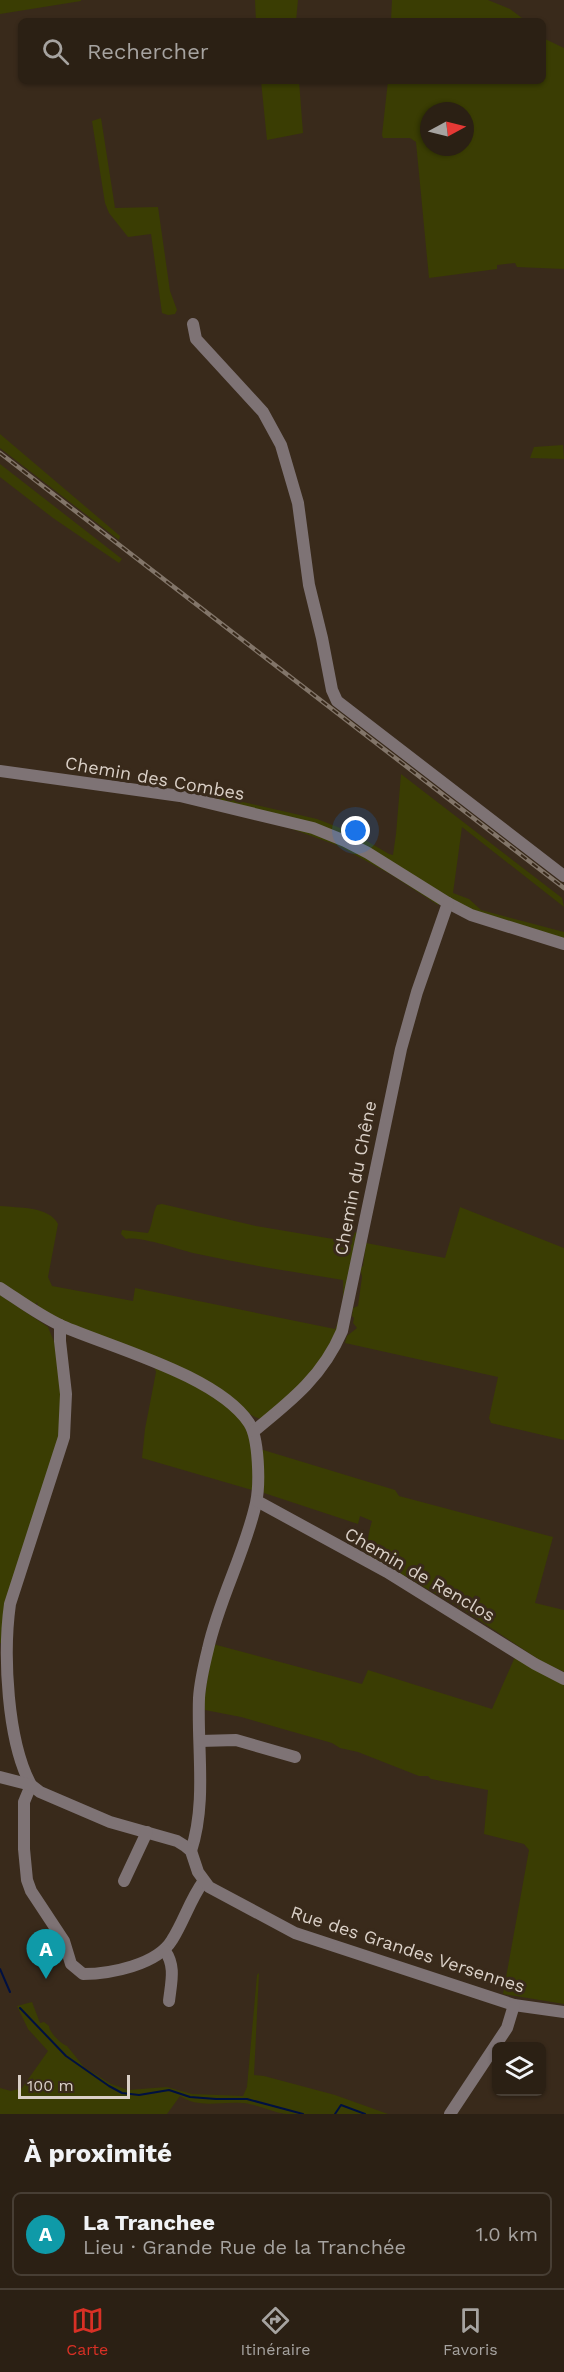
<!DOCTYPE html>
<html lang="fr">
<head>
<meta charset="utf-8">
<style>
  body { margin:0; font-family:"Work Sans",sans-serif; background:#33281d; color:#f1f3f6 }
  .controls { position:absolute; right:18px; bottom:18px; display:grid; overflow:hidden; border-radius:9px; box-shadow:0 2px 4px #0004 }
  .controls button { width:54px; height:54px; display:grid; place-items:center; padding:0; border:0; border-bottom:2px solid #473e34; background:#2b2014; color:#f1f3f6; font:30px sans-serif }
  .compass { position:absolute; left:420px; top:102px; width:54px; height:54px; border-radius:50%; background:#2b2014; box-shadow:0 2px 4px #0004; rotate:83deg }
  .scale { position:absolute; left:18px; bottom:15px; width:112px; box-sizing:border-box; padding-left:6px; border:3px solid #dad0c7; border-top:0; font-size:16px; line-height:21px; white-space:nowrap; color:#dad0c7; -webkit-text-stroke:4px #392a1b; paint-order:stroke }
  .you { position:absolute; left:356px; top:831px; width:21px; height:21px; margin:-15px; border:4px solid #fff; border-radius:50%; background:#1a73e8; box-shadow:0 0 0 9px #1a73e833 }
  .badge { display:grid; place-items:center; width:39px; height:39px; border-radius:50%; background:#d93025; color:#fff; font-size:20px; font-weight:700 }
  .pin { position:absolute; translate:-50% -50px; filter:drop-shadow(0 2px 3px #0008) }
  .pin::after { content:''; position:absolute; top:32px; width:21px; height:18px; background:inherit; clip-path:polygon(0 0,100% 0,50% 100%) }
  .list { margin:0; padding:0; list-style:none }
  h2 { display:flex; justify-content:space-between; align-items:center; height:78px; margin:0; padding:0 24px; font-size:26px }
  h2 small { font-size:20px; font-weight:400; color:#a6a3a0 }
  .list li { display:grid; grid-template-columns:39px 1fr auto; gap:18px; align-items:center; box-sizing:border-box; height:84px; margin:0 12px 12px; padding:0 12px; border:2px solid #473e34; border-radius:9px }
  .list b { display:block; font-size:22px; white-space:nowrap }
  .list p { margin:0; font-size:20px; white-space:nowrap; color:#a6a3a0 }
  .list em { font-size:20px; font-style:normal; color:#a6a3a0 }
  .icon { flex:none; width:33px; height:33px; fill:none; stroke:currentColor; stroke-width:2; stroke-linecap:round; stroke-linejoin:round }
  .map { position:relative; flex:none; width:564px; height:2114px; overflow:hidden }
  .search { position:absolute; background:#2b2014; box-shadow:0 2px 4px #0004; left:18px; right:18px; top:18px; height:66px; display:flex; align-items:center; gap:15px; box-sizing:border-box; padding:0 21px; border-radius:9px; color:#a6a3a0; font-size:22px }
  .sheet { height:174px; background:#2b2014 }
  nav { display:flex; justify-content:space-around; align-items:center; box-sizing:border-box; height:84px; border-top:2px solid #473e34; background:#2b2014; font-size:16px; color:#a6a3a0 }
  nav a { display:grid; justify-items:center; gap:3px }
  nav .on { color:#d93025 }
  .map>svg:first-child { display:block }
  .green { fill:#3a3d03; fill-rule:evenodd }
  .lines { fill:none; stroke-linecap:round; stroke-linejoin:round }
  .stream { stroke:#001041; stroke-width:2 }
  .minor { stroke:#7e7375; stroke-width:12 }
  .rail-casing { stroke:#827569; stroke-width:4.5 }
  .rail { stroke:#392a1b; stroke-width:2; stroke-dasharray:7; stroke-linecap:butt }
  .labels { text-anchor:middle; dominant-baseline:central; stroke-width:6; stroke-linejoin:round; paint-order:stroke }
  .street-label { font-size:18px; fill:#dad0c7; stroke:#392a1b }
</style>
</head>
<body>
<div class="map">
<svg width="564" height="2114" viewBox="0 0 564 2114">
  <rect width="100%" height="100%" fill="#392a1b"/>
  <g class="green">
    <polygon points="0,0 81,0 81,1 0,14"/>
    <polygon points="255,0 298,0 296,21 256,21"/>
    <polygon points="392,0 488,0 510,9 526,21 391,21"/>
    <path d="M 543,38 L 564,48 L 564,269 L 517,267 L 515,263 L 497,265 L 497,269 L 429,278 L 416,142 L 410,138 L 383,138 L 382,135 L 388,81 L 543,81 ZM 429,111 L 465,111 L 465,147 L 429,147 Z"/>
    <polygon points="261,81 299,81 303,133 267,140"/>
    <polygon points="101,118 115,208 158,207 170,291 177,310 175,314 168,315 162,313 151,234 128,237 109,213 105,203 92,121"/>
    <polygon points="0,434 120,536 119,540 0,448"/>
    <polygon points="563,445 564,459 530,458 534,447"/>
    <polygon points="0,464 122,559 119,563 53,518 0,477"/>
    <polygon points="401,774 562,898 564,907 462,827 453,893 469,899 481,910 564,932 564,939 478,915 443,896 438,905 390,874 339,846 215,801 217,796 317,819 353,833 389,854 393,855 396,834"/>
    <path d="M 162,1204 L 256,1226 L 351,1242 L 355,1232 L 357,1233 L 342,1318 L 328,1354 L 314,1374 L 264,1419 C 251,1420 238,1402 227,1394 C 195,1372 161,1357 125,1345 L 122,1346 L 43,1314 L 39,1311 L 37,1302 L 34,1307 L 0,1283 L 0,1206 C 18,1208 49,1206 58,1224 L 48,1277 L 52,1286 L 133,1301 L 135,1288 L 335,1329 C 342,1314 344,1296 343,1280 C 293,1272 243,1264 193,1253 C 177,1249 140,1236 126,1239 L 121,1234 L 122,1230 L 148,1233 C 153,1224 152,1214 157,1205 Z"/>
    <polygon points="460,1207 564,1248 564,1440 491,1423 489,1418 498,1377 345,1343 347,1336 357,1328 353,1323 354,1318 352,1316 353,1308 358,1306 362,1277 360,1268 363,1266 366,1243 445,1258"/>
    <polygon points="0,1295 48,1327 57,1349 61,1381 61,1435 3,1644 0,1643"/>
    <path d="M 154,1366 C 179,1377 233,1400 246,1426 C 254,1444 254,1471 252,1490 L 142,1458 L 145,1429 L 156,1372 Z"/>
    <path d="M 260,1449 L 395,1490 L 399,1496 L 553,1537 L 535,1603 L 564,1610 L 564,1672 L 541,1661 L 464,1610 L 370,1556 L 364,1557 C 368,1544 368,1533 372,1521 L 360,1516 L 358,1524 L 264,1493 Z"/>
    <polygon points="213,1644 362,1684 368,1670 492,1709 515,1657 564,1681 564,2004 503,1994 529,1850 524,1844 484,1834 488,1790 431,1779 428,1776 419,1776 358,1752 340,1748 332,1743 241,1717 205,1710 204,1701"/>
    <path d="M 259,1973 L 254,2075 L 264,2076 L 335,2095 L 388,2114 C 355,2114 318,2114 286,2114 C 271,2112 258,2104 242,2103 C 220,2101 200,2109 180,2096 L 167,2114 L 0,2114 L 0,2088 L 11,2091 L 22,2088 L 48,2051 L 28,2029 L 17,2006 L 32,2002 L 40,2023 L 44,2022 L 49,2026 C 49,2032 61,2044 67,2046 L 84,2067 L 111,2084 L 128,2090 L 167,2087 L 192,2094 L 243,2096 L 247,2087 L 257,1975 Z"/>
  </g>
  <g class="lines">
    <g class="stream">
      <polyline points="0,1969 10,1992"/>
      <polyline points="20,2008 66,2056 109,2086 122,2093 139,2095 169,2090 190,2097 216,2099 247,2099 303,2114"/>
      <polyline points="335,2114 341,2105 365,2114"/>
    </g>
    <g class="minor">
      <polyline points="193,324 196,339 263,412 281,445 298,503 309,585 322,638 332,690 337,701 564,876"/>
      <polyline points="0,771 180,796 313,828 345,841 368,853 448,903 471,915 564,944"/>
      <path d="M 0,1288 C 20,1301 40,1316 62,1326 C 113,1348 218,1376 249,1423 C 259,1438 260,1484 256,1503 C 245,1553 219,1599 208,1649 C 204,1665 200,1682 199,1698 C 197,1749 207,1802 191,1851"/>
      <path d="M 60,1325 L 60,1341 L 66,1394 L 64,1437 L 10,1604 C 3,1654 7,1741 31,1785 L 24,1802 L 24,1849 L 27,1880 L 31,1891 L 64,1941 L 71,1964 L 83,1974 C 110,1974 157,1965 172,1940 C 184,1921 190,1900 203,1882"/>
      <path d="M 254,1431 C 291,1401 323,1376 342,1331 L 401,1049 L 417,992 L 448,903"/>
      <polyline points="257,1501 387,1572 535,1664 564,1679"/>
      <polyline points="200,1741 236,1740 295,1757"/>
      <polyline points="0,1777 31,1785 40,1792 110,1822 177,1841 185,1846 191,1851 198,1872 209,1887 295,1933 514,2005 564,2012"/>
      <polyline points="124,1881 147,1832"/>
      <path d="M 165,1951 C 176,1966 171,1983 169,2001"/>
      <polyline points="450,2114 507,2028 514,2005"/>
    </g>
    <defs>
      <polyline id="rail" points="0,453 564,888"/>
    </defs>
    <use href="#rail" class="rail-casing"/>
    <use href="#rail" class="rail"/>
  </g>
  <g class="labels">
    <g class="street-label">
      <text transform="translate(155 778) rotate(10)">Chemin des Combes</text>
      <text transform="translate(355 1178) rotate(-79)">Chemin du Chêne</text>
      <text transform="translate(420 1574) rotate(30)">Chemin de Renclos</text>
      <text transform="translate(408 1949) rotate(18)">Rue des Grandes Versennes</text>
    </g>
  </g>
</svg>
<div class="controls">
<button><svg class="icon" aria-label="layers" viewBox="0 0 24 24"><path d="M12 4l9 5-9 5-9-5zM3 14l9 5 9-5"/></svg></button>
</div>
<svg class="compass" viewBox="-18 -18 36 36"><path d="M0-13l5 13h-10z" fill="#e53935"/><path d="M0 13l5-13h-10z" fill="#a6a3a0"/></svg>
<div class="scale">100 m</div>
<div class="you"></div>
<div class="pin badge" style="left:46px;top:1979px;background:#0f9aa8">A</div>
<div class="search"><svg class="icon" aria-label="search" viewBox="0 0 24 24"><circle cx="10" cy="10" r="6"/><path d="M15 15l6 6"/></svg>Rechercher</div>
</div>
<section class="sheet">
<h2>À proximité<small></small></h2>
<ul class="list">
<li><span class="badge" style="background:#0f9aa8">A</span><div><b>La Tranchee</b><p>Lieu · Grande Rue de la Tranchée</p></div><em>1.0 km</em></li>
</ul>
</section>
<nav>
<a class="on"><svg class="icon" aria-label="map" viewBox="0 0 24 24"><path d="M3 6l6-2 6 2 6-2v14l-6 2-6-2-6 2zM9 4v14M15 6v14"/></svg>Carte</a>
<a><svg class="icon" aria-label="directions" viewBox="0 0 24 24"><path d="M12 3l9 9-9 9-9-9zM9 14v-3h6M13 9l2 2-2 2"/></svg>Itinéraire</a>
<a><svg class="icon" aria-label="saved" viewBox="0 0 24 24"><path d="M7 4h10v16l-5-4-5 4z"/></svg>Favoris</a>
</nav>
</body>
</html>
